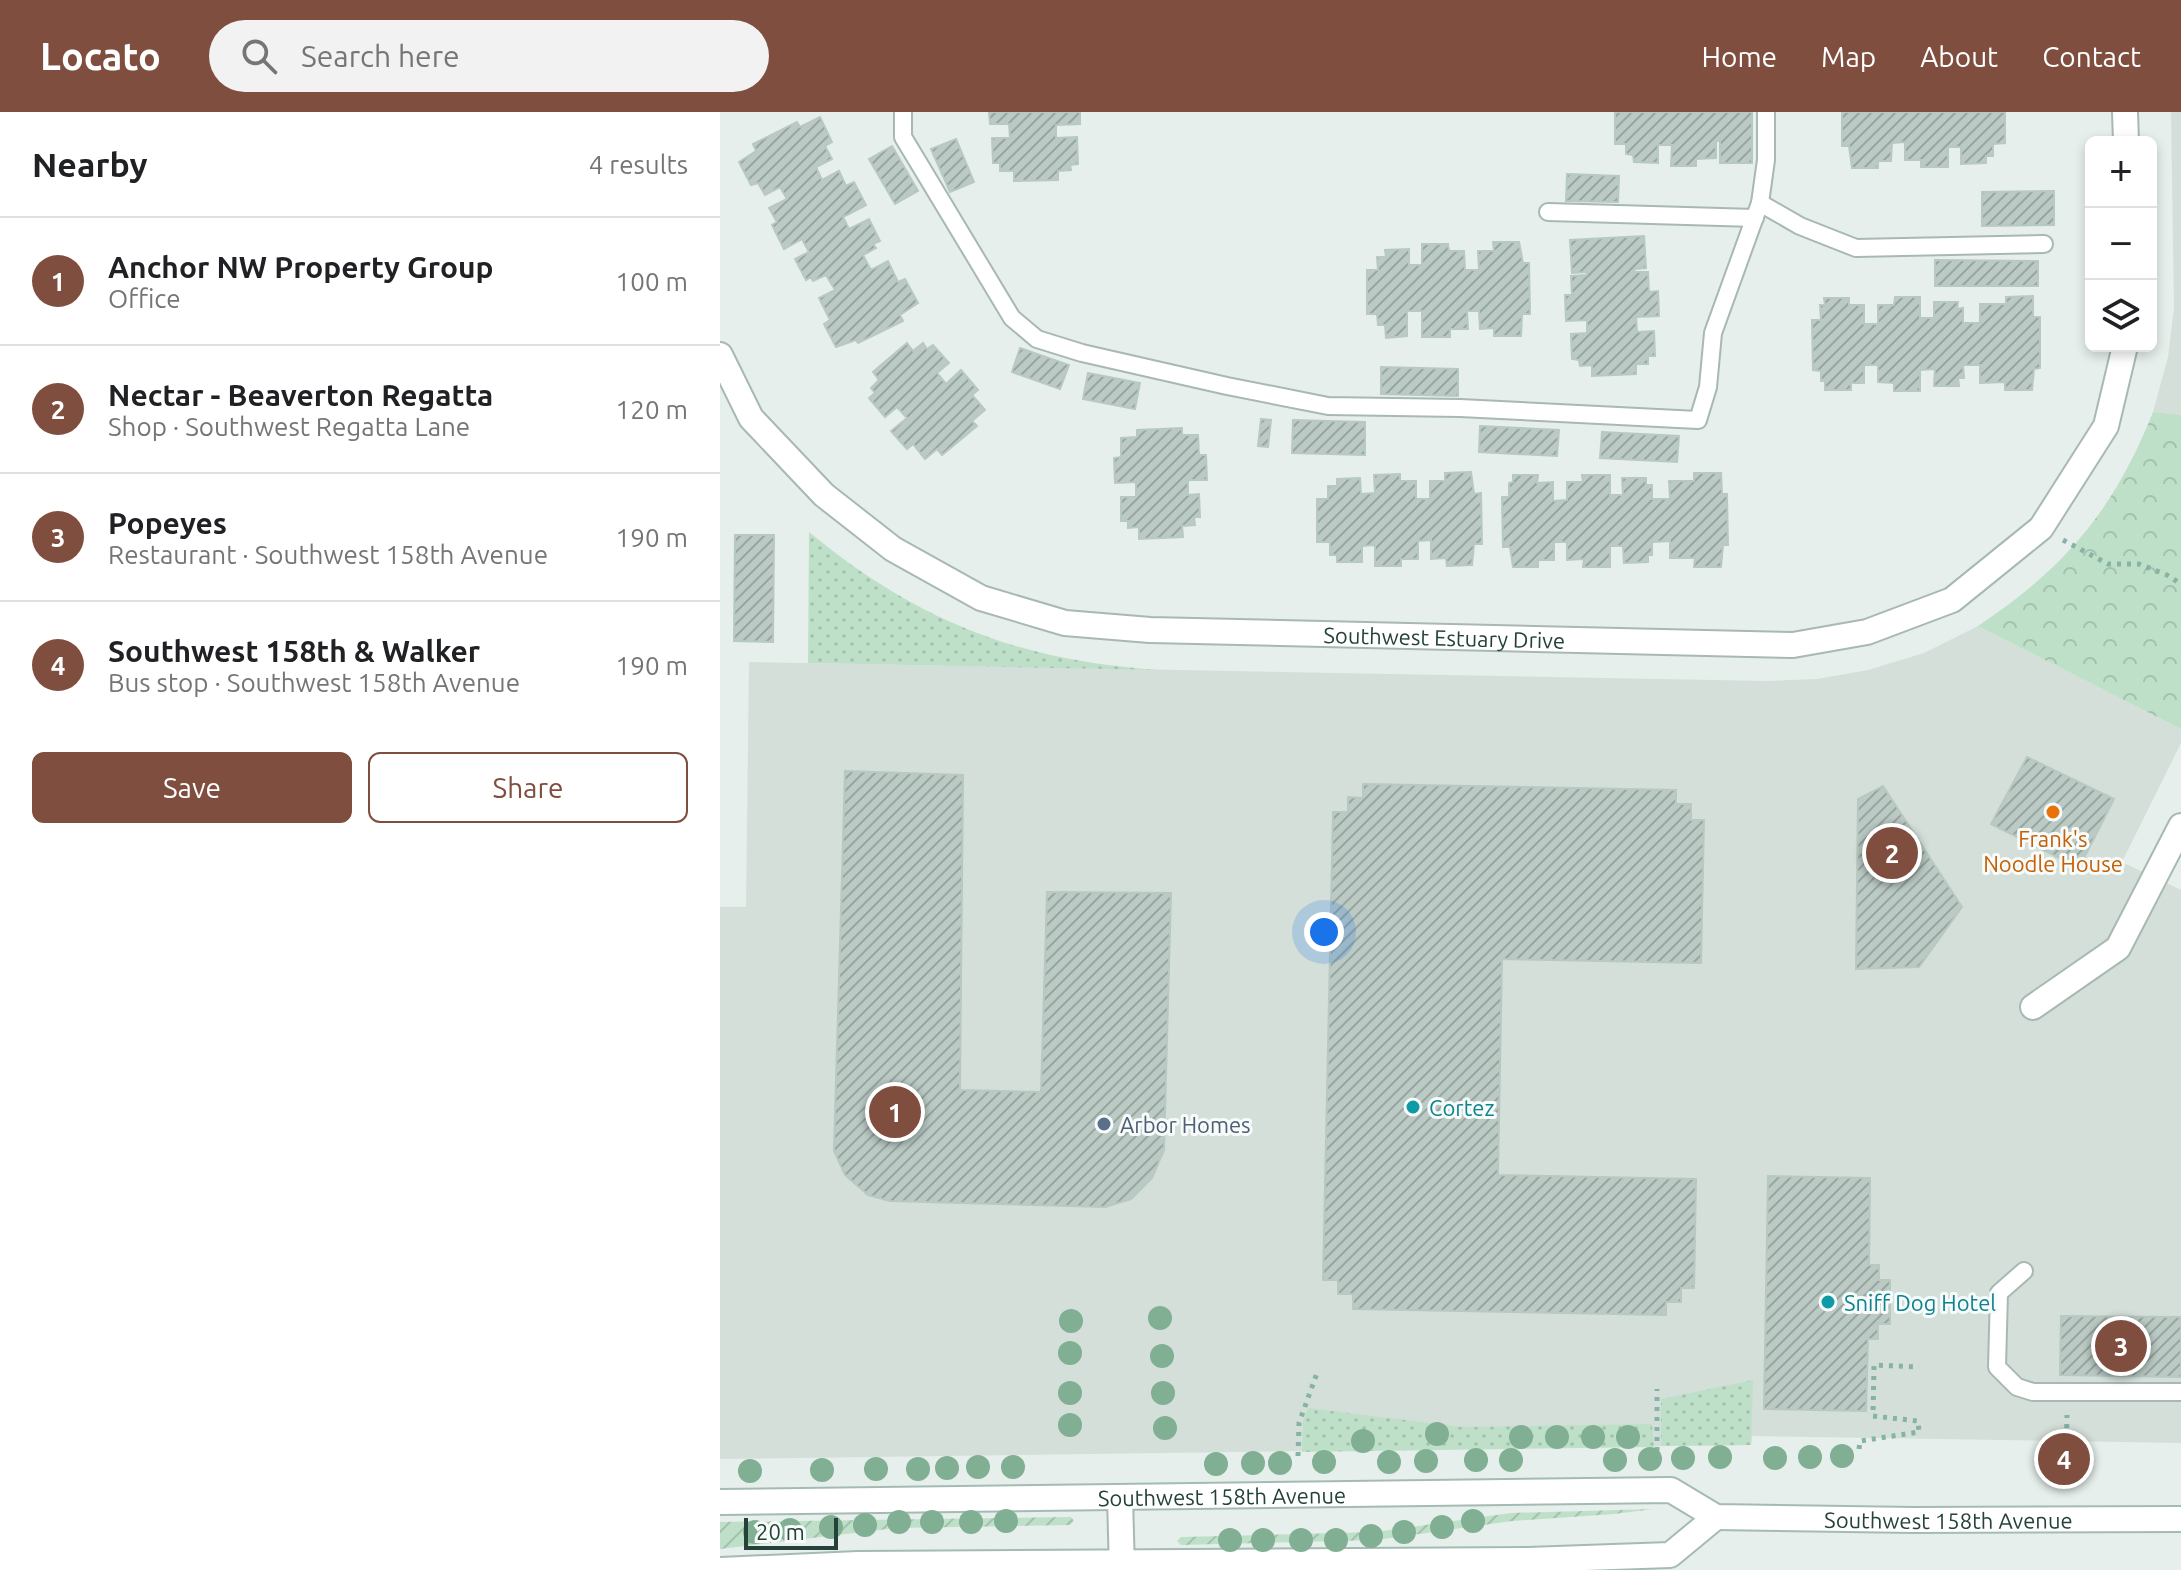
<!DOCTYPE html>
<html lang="en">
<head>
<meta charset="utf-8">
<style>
  body { margin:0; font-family:Ubuntu,sans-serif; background:#f2f2f2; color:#202124 }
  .controls { position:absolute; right:24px; top:24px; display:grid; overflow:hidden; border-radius:12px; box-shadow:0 4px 12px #0003 }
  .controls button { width:72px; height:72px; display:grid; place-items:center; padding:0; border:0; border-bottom:2px solid #e0e0e0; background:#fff; color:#202124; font:40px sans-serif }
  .scale { position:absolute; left:24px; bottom:20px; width:94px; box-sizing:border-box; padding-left:8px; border:4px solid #24423a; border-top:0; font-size:22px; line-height:28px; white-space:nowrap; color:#24423a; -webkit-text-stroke:6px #f7fbf9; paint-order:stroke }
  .you { position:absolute; left:604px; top:820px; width:28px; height:28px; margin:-20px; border:6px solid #fff; border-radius:50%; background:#1a73e8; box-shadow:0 0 0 12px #1a73e833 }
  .badge { display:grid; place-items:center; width:52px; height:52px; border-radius:50%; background:#7f4e3f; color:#fff; font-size:26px; font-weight:700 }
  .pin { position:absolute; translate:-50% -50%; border:4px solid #fff; box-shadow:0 2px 8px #0006 }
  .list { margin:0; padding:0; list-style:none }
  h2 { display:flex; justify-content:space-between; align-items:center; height:104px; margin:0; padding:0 32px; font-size:34px }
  h2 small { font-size:26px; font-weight:400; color:#757577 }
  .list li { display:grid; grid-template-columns:52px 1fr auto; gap:24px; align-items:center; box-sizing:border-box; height:128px; padding:0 32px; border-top:2px solid #e0e0e0 }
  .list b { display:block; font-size:30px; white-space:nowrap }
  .list p { margin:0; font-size:26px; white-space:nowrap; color:#757577 }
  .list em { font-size:26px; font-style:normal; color:#757577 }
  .actions { display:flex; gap:16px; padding:24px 32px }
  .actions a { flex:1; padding:18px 0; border:2px solid #7f4e3f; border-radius:12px; text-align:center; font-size:28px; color:#7f4e3f }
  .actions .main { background:#7f4e3f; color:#fff }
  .icon { flex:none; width:44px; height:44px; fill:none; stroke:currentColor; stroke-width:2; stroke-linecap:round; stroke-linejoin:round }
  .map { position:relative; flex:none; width:1461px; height:1458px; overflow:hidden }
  header { display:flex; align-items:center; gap:48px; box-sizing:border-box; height:112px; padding:0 40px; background:#7f4e3f; color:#fff }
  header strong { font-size:38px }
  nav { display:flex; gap:44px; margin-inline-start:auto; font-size:28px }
  .search { width:560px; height:72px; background:#f2f2f2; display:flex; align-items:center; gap:20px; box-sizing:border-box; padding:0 28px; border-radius:44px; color:#757577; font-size:30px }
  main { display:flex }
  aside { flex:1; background:#fff }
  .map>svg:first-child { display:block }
  .built { fill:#d4dfda }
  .grass { fill:url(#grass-dots) }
  .forest { fill:url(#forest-crowns) }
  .garden { fill:url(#garden-furrows) }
  .building { fill:url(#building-hatch); stroke:#b8c9c2; stroke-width:2 }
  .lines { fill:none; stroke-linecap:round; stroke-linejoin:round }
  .service-casing { stroke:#a8b8b2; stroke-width:20 }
  .minor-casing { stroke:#a8b8b2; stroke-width:28 }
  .secondary-casing { stroke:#a4bbb3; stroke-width:28 }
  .path { stroke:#86b3a5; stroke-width:5; stroke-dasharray:4 6; stroke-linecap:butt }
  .service { stroke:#fff; stroke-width:16 }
  .minor { stroke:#fff; stroke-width:24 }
  .secondary { stroke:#fff; stroke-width:24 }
  .tree { fill:#80af93 }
  .food-dot { fill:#e8710a; stroke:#f7fbf9; stroke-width:3 }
  .culture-dot { fill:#0f9aa8; stroke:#f7fbf9; stroke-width:3 }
  .service-dot { fill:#5c6f8a; stroke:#f7fbf9; stroke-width:3 }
  .labels { text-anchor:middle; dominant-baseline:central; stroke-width:6; stroke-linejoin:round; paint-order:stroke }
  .street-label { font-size:22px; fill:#24423a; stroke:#f7fbf9 }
  .food-label { font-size:22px; fill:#c56008; stroke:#f7fbf9 }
  .culture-label { font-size:22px; fill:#0d838f; stroke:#f7fbf9; text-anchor:start }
  .service-label { font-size:22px; fill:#4e5e75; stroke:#f7fbf9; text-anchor:start }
</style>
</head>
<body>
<header>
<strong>Locato</strong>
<div class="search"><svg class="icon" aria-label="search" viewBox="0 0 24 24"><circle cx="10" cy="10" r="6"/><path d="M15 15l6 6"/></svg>Search here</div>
<nav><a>Home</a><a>Map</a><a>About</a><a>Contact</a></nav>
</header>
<main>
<aside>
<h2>Nearby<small>4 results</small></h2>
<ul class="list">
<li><span class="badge">1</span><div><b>Anchor NW Property Group</b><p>Office</p></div><em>100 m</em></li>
<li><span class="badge">2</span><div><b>Nectar - Beaverton Regatta</b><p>Shop · Southwest Regatta Lane</p></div><em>120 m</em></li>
<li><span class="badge">3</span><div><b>Popeyes</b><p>Restaurant · Southwest 158th Avenue</p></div><em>190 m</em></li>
<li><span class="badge">4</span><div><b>Southwest 158th &amp; Walker</b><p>Bus stop · Southwest 158th Avenue</p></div><em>190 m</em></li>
</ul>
<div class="actions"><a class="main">Save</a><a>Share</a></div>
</aside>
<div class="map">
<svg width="1461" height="1458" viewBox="0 0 1461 1458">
  <defs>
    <pattern id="grass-dots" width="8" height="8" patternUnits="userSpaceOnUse" patternTransform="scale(2)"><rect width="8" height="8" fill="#bfe0c8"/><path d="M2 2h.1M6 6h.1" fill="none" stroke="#a4c1ad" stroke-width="1.8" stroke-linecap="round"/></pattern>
    <pattern id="forest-crowns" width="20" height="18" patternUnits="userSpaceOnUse" patternTransform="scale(2)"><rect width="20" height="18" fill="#bfe0c8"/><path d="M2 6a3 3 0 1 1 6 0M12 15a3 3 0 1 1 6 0" fill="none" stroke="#a4c1ad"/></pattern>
    <pattern id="garden-furrows" width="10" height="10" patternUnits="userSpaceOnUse" patternTransform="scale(2)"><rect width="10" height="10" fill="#bfe0c8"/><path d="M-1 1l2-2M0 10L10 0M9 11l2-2" fill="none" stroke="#a4c1ad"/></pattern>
    <pattern id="building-hatch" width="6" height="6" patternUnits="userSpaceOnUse" patternTransform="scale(2)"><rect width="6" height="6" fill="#bbcac4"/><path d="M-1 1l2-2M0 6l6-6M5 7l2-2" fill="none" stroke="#98a6a0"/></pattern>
  </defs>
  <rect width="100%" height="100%" fill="#e6efeb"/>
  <g class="built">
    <polygon points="1451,0 1461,0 1461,303 1433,300 1448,245 1454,196"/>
    <polygon points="1258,514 1461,617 1461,631 1402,750 1461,778 1461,1331 1032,1324 1031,1333 0,1347 0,795 26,795 29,550 1048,569 1097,567 1148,558 1204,541"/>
  </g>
  <g class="grass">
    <path d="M 89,420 C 197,509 299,549 439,558 L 88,551 Z"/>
    <polygon points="1033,1268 1031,1333 941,1334 941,1287"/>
    <polygon points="588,1296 742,1315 932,1312 934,1335 582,1340 583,1309"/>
  </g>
  <path class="forest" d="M 1433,300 L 1461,303 L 1461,617 L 1258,514 C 1345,456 1394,398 1433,300 Z"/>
  <g class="garden">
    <polygon points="934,1397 894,1402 792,1409 656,1428 461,1433 457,1429 461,1425 655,1420 791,1401"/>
    <polygon points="351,1405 354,1409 350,1413 176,1416 0,1437 0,1410"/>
  </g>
  <g class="building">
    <polygon points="269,0 360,0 360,12 336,13 336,26 357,25 358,52 350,53 351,58 338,59 338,68 294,69 294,59 280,59 280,51 273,51 272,26 290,26 289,12 270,12"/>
    <polygon points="895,0 1032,0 1032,51 1000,51 1000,29 996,29 996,46 976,47 976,54 951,54 952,33 938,33 938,51 914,50 913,43 906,42 906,32 895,32"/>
    <polygon points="1122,0 1285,0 1285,31 1273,32 1273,44 1266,44 1266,51 1241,52 1241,35 1228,35 1228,55 1201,55 1201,48 1185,48 1185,30 1172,31 1171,49 1158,49 1158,56 1132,56 1129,34 1122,34"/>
    <polygon points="100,5 112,30 105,34 112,47 96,55 102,68 119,59 126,74 134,70 146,93 123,105 129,117 149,107 160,129 153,132 156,136 143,143 151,158 168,149 178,170 185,167 198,191 180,203 183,209 138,231 136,228 116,235 104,212 110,208 99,186 115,178 106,163 93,169 91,165 86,168 75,147 89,140 82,127 64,137 52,113 57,110 49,96 67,87 60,75 45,83 38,71 31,73 19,50 36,39 33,32 77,10 80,15"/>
    <polygon points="236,27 254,70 230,80 211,37"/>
    <polygon points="172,34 198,79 175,92 149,47"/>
    <polygon points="847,62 899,64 898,90 846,89"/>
    <polygon points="1334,79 1334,113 1262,114 1262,80"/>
    <polygon points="924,124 926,156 915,157 912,160 928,160 929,180 938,179 939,204 916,205 917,220 934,219 935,244 928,244 928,252 916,252 916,262 872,264 872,253 860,254 859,248 852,247 851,222 867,221 867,208 846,209 845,183 852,183 851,164 867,163 867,160 852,161 850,128"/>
    <polygon points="773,130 799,130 803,151 809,151 810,202 802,202 801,224 774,224 774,216 760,217 759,199 747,199 748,217 730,217 730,225 702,225 702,199 687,199 687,224 666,226 665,213 658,213 657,202 647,202 647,158 658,158 657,145 666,145 665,138 689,137 689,153 702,153 702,132 728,132 729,139 744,139 745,158 759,158 758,139 774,139"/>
    <polygon points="1215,148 1318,149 1318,174 1215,174"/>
    <polygon points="1313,184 1313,205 1320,205 1320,256 1314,257 1312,278 1285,278 1285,270 1260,271 1260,253 1243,253 1244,266 1238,266 1239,274 1214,274 1215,257 1200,258 1200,279 1174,279 1174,271 1158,270 1158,253 1144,253 1144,271 1131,271 1131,278 1105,278 1105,269 1101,269 1101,259 1093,258 1092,208 1101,208 1100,193 1105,193 1104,186 1129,186 1129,193 1144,193 1144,212 1158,212 1158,193 1174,193 1175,185 1200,185 1200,206 1214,206 1214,190 1238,190 1237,197 1243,196 1243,211 1260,211 1260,192 1286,192 1286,185"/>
    <polygon points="187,231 193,239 203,231 207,237 213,233 229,251 217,261 226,272 241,258 258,278 252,283 265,298 252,309 257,314 222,343 217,337 205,347 193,332 187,337 171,319 187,306 177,295 165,305 149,286 155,281 151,276 159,268 153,260"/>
    <polygon points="300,236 349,253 340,277 292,260"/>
    <polygon points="661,255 738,257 738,284 661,282"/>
    <polygon points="368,261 420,271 415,297 363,287"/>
    <polygon points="541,307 551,308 548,335 538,334"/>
    <polygon points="573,308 645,310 645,343 572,341"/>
    <polygon points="760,314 839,318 837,344 759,340"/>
    <polygon points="462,316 462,323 478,323 479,343 486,343 487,368 468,368 468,383 479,382 480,405 474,405 475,413 462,414 463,425 419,427 419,415 408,416 408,409 401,409 401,385 416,385 416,370 395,371 394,346 401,345 401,326 417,325 417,318"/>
    <polygon points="882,320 959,324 957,350 880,346"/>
    <polygon points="751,360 754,382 761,381 762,432 754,432 752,453 727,454 726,446 711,447 711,428 698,429 698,447 681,447 681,454 655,454 655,433 642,434 642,450 617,450 617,443 610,443 610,430 597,430 597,387 608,387 608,374 617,374 617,367 640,366 641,382 655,381 654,363 680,362 680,369 696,369 696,387 710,387 710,369 725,369 725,361"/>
    <polygon points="974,361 1001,361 1002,382 1007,382 1008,433 1003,433 1001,455 974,455 975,446 950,446 950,429 932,430 932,443 928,443 928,450 904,451 903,434 890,434 890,455 863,455 864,447 847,448 847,430 834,430 834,448 818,448 818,455 793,455 790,435 783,435 782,385 789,385 789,371 793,370 793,363 818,363 817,371 833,370 833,389 847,388 847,370 863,370 862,363 890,363 890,383 903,383 902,366 926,366 926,373 932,373 932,387 950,387 949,369 974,369"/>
    <polygon points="15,423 54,423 53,530 14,529"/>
    <polygon points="1307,645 1394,687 1359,756 1271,712"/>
    <polygon points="125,659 243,663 240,978 321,980 327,780 451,781 444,1038 432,1066 411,1087 385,1095 170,1089 148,1083 125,1063 114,1039"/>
    <polygon points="643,672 956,678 956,692 971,692 971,708 984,708 981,851 782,847 778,1063 976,1067 974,1176 961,1176 961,1190 946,1190 946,1203 633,1197 633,1182 618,1182 618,1168 603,1168 613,700 628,700 628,685 643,686"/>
    <polygon points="1163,674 1242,795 1199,855 1136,857 1138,687"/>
    <polygon points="1048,1064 1150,1066 1149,1153 1159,1153 1159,1168 1170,1168 1170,1212 1158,1212 1158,1227 1148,1227 1146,1299 1044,1297"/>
    <polygon points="1341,1204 1461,1205 1461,1265 1340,1263"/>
  </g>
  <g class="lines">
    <defs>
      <g id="service">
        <polyline points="183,0 183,25 292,206 317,227 362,241 507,274 608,294 740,296 978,308 988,275 993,221 1040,91 1046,48 1046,0"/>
        <polyline points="1040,91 1080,114 1136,136 1324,132"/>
        <polyline points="828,100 1035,106"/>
        <polyline points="1304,1159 1279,1181 1277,1255 1297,1275 1313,1280 1461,1280"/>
      </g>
      <g id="minor">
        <polyline points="1405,0 1406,30"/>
        <path id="s1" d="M 0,243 L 31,306 L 104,383 L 173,437 L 261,486 L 345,511 L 430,518 L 1073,533 L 1147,520 L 1232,488 L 1321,416 L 1386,314 L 1405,234"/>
        <polyline points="1313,895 1398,836 1461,714"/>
        <polyline points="400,1386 402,1458"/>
      </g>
      <g id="secondary">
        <path id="s2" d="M 0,1390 L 951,1378 L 996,1405 L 1194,1408 L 1461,1407"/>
        <polyline points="1,1458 138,1452 808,1448 950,1443 996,1405"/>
      </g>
    </defs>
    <use href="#service" class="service-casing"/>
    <use href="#minor" class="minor-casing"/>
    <use href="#secondary" class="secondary-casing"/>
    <g class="path">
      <polyline points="1343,428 1388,452 1419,452 1447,463 1461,472"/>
      <polyline points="1139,1337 1140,1329 1199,1320 1198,1309 1153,1304 1154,1253 1199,1255"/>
      <polyline points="937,1339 937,1277"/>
      <polyline points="578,1344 579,1311 597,1261"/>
      <polyline points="1346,1346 1347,1303"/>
    </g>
    <use href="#service" class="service"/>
    <use href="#minor" class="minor"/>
    <use href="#secondary" class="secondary"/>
  </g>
  <g class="tree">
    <circle cx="440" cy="1206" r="12"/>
    <circle cx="351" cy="1209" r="12"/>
    <circle cx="350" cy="1241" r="12"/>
    <circle cx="442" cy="1244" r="12"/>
    <circle cx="350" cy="1281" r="12"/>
    <circle cx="443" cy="1281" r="12"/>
    <circle cx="350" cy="1313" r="12"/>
    <circle cx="445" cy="1316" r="12"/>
    <circle cx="717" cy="1322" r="12"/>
    <circle cx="801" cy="1325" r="12"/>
    <circle cx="837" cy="1325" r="12"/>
    <circle cx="873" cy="1325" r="12"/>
    <circle cx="908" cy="1325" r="12"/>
    <circle cx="643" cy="1329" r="12"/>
    <circle cx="1122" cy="1344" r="12"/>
    <circle cx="1000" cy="1345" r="12"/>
    <circle cx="1090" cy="1345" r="12"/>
    <circle cx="963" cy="1346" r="12"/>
    <circle cx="1055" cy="1346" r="12"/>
    <circle cx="930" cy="1347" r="12"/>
    <circle cx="756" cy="1348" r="12"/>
    <circle cx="791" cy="1348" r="12"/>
    <circle cx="895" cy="1348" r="12"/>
    <circle cx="706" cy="1349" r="12"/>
    <circle cx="604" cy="1350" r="12"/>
    <circle cx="669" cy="1350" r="12"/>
    <circle cx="533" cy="1351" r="12"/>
    <circle cx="560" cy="1351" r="12"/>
    <circle cx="496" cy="1352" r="12"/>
    <circle cx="258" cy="1355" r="12"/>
    <circle cx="293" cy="1355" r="12"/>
    <circle cx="227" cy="1356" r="12"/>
    <circle cx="156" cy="1357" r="12"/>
    <circle cx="198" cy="1357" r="12"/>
    <circle cx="102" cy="1358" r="12"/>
    <circle cx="30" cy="1359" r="12"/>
    <circle cx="286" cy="1409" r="12"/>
    <circle cx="753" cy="1409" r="12"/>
    <circle cx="179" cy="1410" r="12"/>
    <circle cx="212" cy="1410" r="12"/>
    <circle cx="251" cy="1410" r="12"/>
    <circle cx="145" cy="1413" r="12"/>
    <circle cx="111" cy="1415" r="12"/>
    <circle cx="722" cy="1415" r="12"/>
    <circle cx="70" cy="1418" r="12"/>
    <circle cx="35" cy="1420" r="12"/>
    <circle cx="684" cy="1420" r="12"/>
    <circle cx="651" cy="1424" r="12"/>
    <circle cx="510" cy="1428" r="12"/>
    <circle cx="543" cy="1428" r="12"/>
    <circle cx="581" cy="1428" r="12"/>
    <circle cx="616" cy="1428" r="12"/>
  </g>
  <circle class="food-dot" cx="1333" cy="700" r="8"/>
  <g class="culture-dot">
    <circle cx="693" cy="995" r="8"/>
    <circle cx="1108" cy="1190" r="8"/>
  </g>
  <circle class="service-dot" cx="384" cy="1012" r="8"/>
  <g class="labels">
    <g class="street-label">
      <text stroke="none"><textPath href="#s1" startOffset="832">Southwest Estuary Drive</textPath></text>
      <text stroke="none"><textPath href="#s2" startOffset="502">Southwest 158th Avenue</textPath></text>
      <text stroke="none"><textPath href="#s2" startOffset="1236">Southwest 158th Avenue</textPath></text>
    </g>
    <g class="food-label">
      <text x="1333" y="726">Frank's<tspan x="1333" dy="25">Noodle House</tspan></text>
    </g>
    <g class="culture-label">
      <text x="709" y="995">Cortez</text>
      <text x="1124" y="1190">Sniff Dog Hotel</text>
    </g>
    <g class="service-label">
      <text x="400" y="1012">Arbor Homes</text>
    </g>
  </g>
</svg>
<div class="controls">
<button>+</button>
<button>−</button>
<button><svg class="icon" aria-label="layers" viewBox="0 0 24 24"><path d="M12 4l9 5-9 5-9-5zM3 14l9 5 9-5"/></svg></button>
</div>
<div class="scale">20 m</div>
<div class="you"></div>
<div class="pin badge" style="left:175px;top:1000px">1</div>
<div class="pin badge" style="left:1172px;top:741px">2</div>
<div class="pin badge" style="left:1401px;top:1234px">3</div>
<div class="pin badge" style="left:1344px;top:1347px">4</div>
</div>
</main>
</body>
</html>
